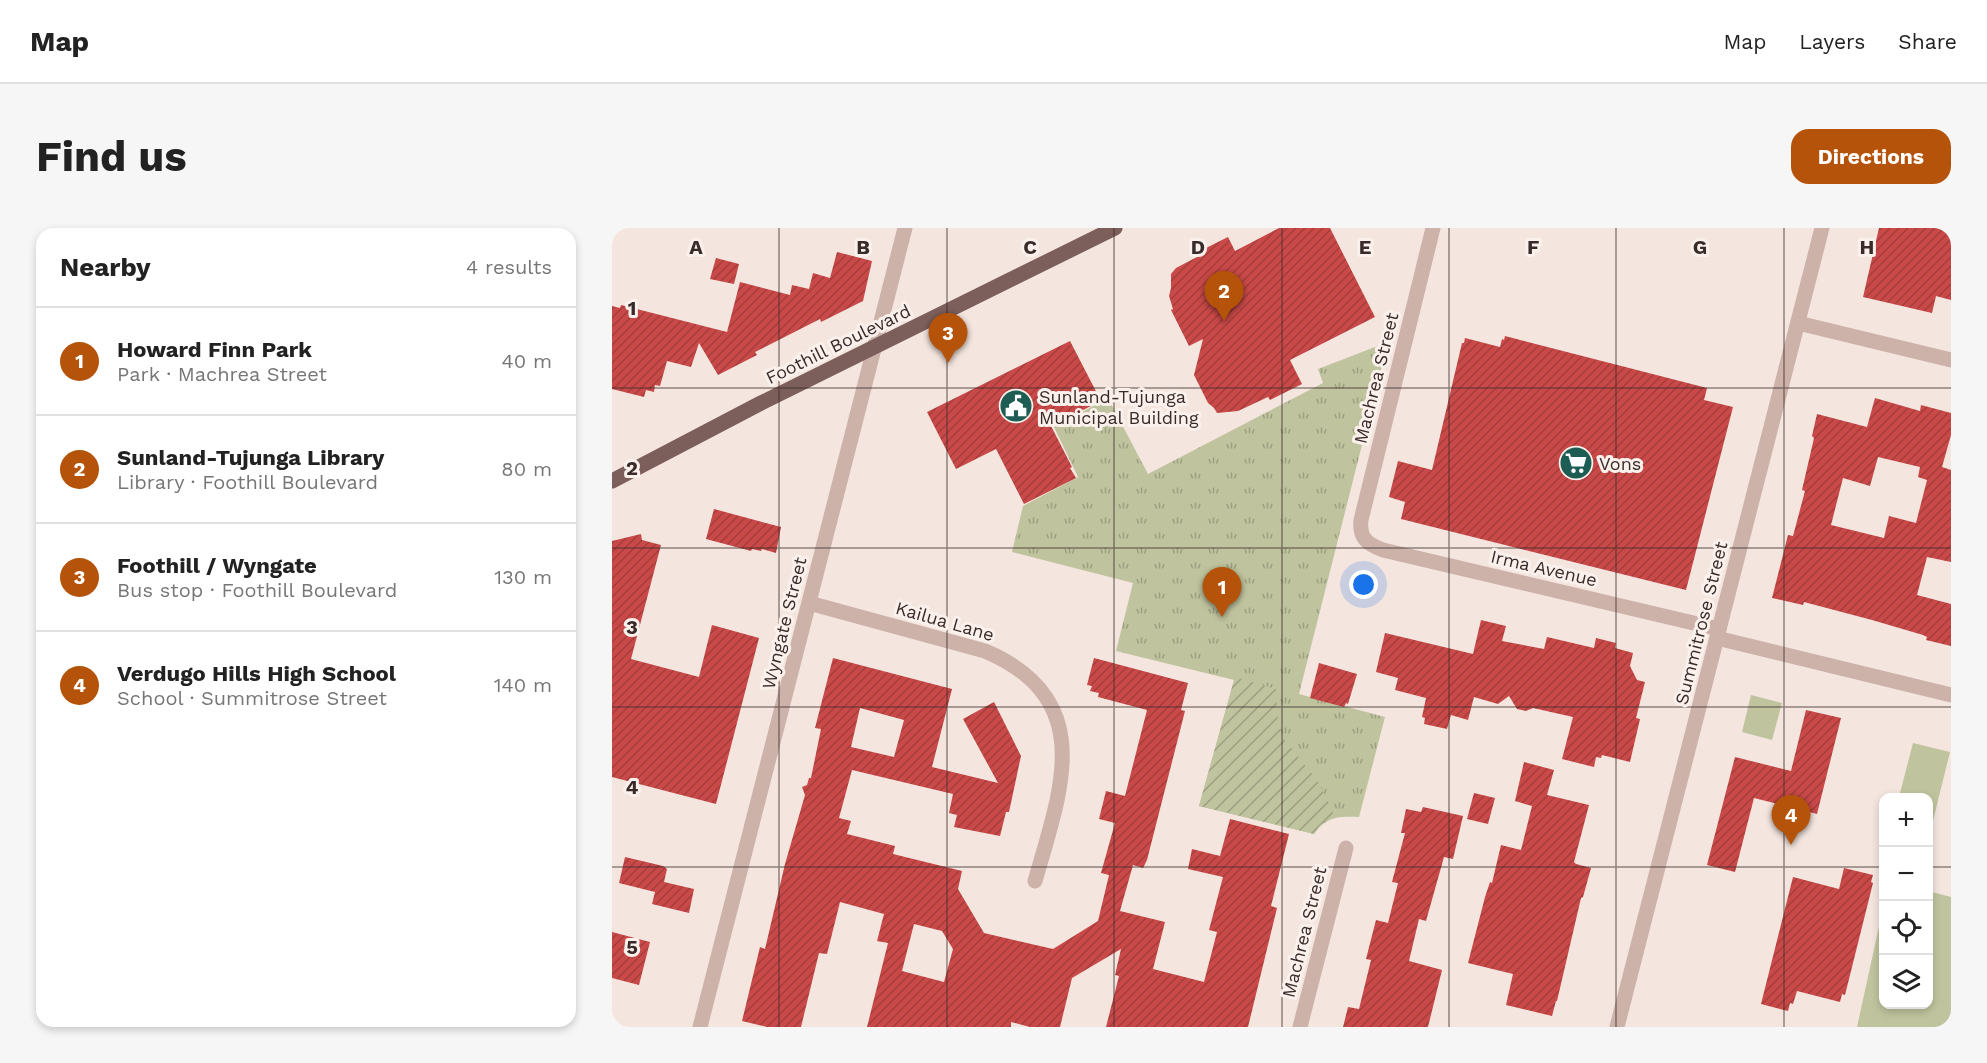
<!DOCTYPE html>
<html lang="en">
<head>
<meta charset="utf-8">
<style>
  body { margin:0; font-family:"Work Sans",sans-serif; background:#f6f6f6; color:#222 }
  .controls { position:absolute; right:18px; bottom:18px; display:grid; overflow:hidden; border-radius:12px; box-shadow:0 3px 9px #0003 }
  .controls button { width:54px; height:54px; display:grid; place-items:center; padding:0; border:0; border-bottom:2px solid #e0e0e0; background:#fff; color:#222; font:30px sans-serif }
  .you { position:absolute; left:752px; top:357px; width:21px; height:21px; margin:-15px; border:4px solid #fff; border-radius:50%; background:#1a73e8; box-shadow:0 0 0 9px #1a73e833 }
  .badge { display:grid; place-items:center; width:39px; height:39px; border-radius:50%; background:#b45309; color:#fff; font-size:20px; font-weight:700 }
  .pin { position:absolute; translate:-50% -50px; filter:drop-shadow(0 2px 3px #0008) }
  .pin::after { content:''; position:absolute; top:32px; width:21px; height:18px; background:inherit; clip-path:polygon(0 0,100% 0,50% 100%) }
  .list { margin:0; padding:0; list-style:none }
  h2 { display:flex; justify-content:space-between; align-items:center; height:78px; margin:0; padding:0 24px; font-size:26px }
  h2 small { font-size:20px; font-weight:400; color:#767676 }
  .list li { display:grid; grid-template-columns:39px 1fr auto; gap:18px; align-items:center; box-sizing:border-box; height:108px; padding:0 24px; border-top:2px solid #e0e0e0 }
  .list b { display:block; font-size:22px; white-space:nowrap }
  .list p { margin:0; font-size:20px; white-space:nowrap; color:#767676 }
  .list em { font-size:20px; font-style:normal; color:#767676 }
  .icon { flex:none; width:33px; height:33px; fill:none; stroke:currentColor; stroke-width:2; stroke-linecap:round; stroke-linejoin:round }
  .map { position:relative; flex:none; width:1339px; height:799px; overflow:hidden; border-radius:18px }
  header { display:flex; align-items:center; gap:36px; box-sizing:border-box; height:84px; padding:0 30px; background:#fff; border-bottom:2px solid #e0e0e0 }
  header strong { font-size:28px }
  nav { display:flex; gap:33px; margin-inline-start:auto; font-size:21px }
  .intro { display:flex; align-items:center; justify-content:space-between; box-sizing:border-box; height:144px; padding:0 36px }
  h1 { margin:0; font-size:42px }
  .button { padding:15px 27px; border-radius:18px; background:#b45309; color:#fff; font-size:21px; font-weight:700 }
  main { display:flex; gap:36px; padding:0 36px }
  aside { flex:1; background:#fff; border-radius:18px; box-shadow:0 3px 9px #0003 }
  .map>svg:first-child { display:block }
  .grass { fill:url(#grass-tufts) }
  .garden { fill:url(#garden-furrows) }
  .pitch { fill:#c0c49e }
  .building { fill:url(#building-hatch); fill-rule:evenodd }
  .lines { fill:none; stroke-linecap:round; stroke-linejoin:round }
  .minor { stroke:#cdb2aa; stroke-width:15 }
  .major { stroke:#7c5e5b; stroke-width:15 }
  .grid { fill:none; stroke:#3a2b2a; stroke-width:1.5; stroke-opacity:0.55 }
  .labels { text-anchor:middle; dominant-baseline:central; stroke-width:6; stroke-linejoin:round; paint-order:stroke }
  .street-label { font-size:18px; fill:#3a2b2a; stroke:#fbf1ec }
  .poi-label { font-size:18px; fill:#3a2b2a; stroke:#fbf1ec; text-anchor:start }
  .grid-label { font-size:20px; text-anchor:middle; font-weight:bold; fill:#3a2b2a; stroke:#fbf1ec; stroke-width:6; stroke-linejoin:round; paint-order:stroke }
</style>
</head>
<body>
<header>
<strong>Map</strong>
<nav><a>Map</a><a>Layers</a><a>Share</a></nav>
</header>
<div class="intro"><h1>Find us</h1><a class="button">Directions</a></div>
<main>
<aside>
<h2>Nearby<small>4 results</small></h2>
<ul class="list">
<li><span class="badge">1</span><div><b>Howard Finn Park</b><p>Park · Machrea Street</p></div><em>40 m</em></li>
<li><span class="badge">2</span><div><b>Sunland-Tujunga Library</b><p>Library · Foothill Boulevard</p></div><em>80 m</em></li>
<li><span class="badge">3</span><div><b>Foothill / Wyngate</b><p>Bus stop · Foothill Boulevard</p></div><em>130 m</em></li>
<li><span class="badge">4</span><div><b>Verdugo Hills High School</b><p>School · Summitrose Street</p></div><em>140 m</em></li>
</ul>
</aside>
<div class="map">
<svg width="1339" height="799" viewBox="0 0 1339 799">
  <defs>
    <pattern id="grass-tufts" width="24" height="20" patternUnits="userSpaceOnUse" patternTransform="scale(1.5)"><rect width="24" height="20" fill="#c0c49e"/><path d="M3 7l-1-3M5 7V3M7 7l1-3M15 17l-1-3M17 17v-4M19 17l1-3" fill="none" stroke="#9d9f81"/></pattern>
    <pattern id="garden-furrows" width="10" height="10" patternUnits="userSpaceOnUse" patternTransform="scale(1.5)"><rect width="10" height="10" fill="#c0c49e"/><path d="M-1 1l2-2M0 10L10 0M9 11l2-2" fill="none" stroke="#9d9f81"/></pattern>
    <pattern id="building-hatch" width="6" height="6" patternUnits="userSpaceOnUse" patternTransform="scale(1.5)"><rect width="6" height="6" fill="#c94948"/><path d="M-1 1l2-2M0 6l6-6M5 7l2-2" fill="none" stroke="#a43d3c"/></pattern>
  </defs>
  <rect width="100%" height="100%" fill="#f4e5df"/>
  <path class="grass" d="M 776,114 L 687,466 L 773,489 L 747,589 C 727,588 715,588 702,606 L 587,578 L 622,452 L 504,423 L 521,355 L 400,324 L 411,278 L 466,249 L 442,199 L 496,170 L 536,246 L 711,155 L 706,141 Z"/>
  <polygon class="garden" points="623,449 664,461 666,494 672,511 705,552 719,579 722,588 708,597 702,606 587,578"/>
  <g class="pitch">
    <polygon points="1139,467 1170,475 1160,512 1130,504"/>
    <polygon points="1301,515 1338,524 1317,609 1316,570 1287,569"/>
    <polygon points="1320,664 1339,669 1339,799 1245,799 1268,694 1271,692 1272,776 1316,776 1316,666"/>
  </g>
  <g class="building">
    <polygon points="667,0 718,0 763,89 678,132 690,156 658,172 656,169 626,183 605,185 602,180 596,175 582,147 591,111 577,118 559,82 561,81 557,68 559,60 559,46 564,40 585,29 584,25 616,9 623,23"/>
    <polygon points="1267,0 1339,0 1339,72 1324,68 1320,85 1251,69"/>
    <polygon points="225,24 260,33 251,73 209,94 208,91 143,124 145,127 106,147 87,115 79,139 55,133 48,158 43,157 42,164 34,162 32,169 0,161 0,78 8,80 9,77 115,104 128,54 178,67 180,57 197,61 201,45 218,50"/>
    <polygon points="104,30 127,36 122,56 98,51"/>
    <polygon points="893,108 1095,160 1092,172 1121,179 1074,362 789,291 793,274 777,269 786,233 820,242 850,115 852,115 853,110 888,119 890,111 892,112"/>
    <polygon points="458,113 489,173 439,198 460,239 458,240 464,250 412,276 384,221 344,241 315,184"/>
    <path d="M 1263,170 L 1308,183 L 1309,177 L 1339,185 L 1339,207 L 1330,239 L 1339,242 L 1339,334 L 1315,329 L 1305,367 L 1339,376 L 1339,418 L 1314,412 L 1315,409 L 1311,407 L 1260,392 L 1192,374 L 1191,377 L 1160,370 L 1176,307 L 1181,308 L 1193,263 L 1190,262 L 1202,210 L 1200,208 L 1205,186 L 1255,199 ZM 1266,229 L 1308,239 L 1306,249 L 1315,252 L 1304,295 L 1277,288 L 1272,310 L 1219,297 L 1231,250 L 1258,258 Z"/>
    <polygon points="102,281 169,299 164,325 150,321 149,323 140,321 139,323 94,311"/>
    <polygon points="29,306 30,312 49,317 19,431 87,449 100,397 147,410 104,576 0,549 0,313"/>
    <polygon points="869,392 894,398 890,413 932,421 935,409 982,420 984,410 1004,415 1003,420 1021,425 1018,438 1025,452 1033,454 1024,490 1028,491 1018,534 990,527 989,530 984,529 982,539 950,531 961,489 921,480 914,483 905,481 897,468 886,476 862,469 856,492 839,487 835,501 812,496 813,490 810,489 814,470 783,462 786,450 764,444 773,405 861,426"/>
    <path d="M 221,430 L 340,461 L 320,539 L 386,555 L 351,491 L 382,474 L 409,528 L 397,584 L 394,584 L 388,608 L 342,599 L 345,587 L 337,585 L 341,566 L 240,542 L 227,590 L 239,593 L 235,606 L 283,618 L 281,626 L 350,643 L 346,661 L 372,705 L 441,721 L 486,693 L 497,647 L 489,645 L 503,595 L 487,591 L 494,563 L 513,568 L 535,482 L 486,469 L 487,465 L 478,463 L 480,458 L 475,457 L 482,430 L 576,455 L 569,482 L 573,483 L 535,632 L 531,640 L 521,637 L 508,683 L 553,694 L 541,741 L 592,754 L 605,704 L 597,702 L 611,649 L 576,641 L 580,621 L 608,628 L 618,591 L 677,606 L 659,678 L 665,680 L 636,799 L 494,799 L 507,748 L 503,747 L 509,721 L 460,750 L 448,799 L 418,799 L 399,794 L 399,799 L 255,799 L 276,715 L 265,713 L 272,686 L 228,674 L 215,726 L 207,725 L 189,799 L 155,799 L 130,793 L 148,719 L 153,721 L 173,636 L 193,567 L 190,559 L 195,557 L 197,550 L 199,550 L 209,501 L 203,500 ZM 248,480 L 292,492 L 282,529 L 239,519 ZM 302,696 L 330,703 L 341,721 L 332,754 L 290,743 Z"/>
    <polygon points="707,435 745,446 736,476 734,475 732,479 698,470"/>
    <polygon points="1194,482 1229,490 1205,586 1142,570 1123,644 1095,637 1123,529 1179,543"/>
    <polygon points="912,534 942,542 935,567 977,577 962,634 964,636 979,640 971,669 969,670 945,773 944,773 940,788 894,777 901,746 856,735 873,669 878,654 880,655 889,617 909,622 920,578 903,573"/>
    <polygon points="862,565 883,570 876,596 855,591"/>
    <polygon points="811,579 851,588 841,631 832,629 814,693 807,691 797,733 830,742 816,799 731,799 736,779 747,781 759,732 754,731 764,692 776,695 786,655 780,654 793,605 789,605 794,581 809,584"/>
    <polygon points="13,629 51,638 55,641 52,654 82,661 77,685 40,676 43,664 7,655"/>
    <polygon points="1232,640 1261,647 1259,654 1261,655 1233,767 1230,766 1228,774 1185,763 1181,776 1178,775 1176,783 1149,776 1181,649 1227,661"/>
    <polygon points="0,704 38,714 27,757 0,750"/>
  </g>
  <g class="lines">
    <g class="minor">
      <path d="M 821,0 L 749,292 C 747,310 755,316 771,322 L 1107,401"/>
      <polyline points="1186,95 1339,132"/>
      <path d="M 197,375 L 373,423 C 486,471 449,562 423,653"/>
      <polyline points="1105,410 1339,467"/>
      <polyline points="88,799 293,0"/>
      <polyline points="688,799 734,620"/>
      <polyline points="1005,799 1210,0"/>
    </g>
    <polyline class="major" points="0,253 149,175 503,0"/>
  </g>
  <path class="grid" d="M 167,0 L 167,799M 335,0 L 335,799M 502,0 L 502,799M 670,0 L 670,799M 837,0 L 837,799M 1004,0 L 1004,799M 1172,0 L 1172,799M 0,160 L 1339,160M 0,320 L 1339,320M 0,479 L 1339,479M 0,639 L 1272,639M 1316,639 L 1339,639"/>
  <defs>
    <symbol id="civic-disc" viewBox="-11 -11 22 22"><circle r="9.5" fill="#1e5d53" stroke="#fbf1ec"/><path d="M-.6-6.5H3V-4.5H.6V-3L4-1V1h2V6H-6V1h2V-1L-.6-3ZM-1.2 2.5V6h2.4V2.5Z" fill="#fff"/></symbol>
    <symbol id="supermarket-disc" viewBox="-11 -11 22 22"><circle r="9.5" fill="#1e5d53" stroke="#fbf1ec"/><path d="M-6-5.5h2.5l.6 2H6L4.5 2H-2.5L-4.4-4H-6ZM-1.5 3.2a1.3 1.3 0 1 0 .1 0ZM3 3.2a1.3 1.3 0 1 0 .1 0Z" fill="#fff"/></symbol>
  </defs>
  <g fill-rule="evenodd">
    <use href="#civic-disc" x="385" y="159" width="38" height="38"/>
    <use href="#supermarket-disc" x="945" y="216" width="38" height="38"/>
  </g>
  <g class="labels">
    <g class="street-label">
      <text transform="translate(226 116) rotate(-26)">Foothill Boulevard</text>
      <text transform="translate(764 150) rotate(-76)">Machrea Street</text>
      <text transform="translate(932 340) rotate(13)">Irma Avenue</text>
      <text transform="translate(333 393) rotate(16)">Kailua Lane</text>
      <text transform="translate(172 395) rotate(-76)">Wyngate Street</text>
      <text transform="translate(1089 395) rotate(-76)">Summitrose Street</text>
      <text transform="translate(692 704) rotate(-76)">Machrea Street</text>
    </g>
    <g class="poi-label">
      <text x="427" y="168">Sunland-Tujunga<tspan x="427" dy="21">Municipal Building</tspan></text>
      <text x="987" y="235">Vons</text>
    </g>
  </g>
  <g class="grid-label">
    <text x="84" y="26">A</text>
    <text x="251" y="26">B</text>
    <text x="418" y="26">C</text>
    <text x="586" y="26">D</text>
    <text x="753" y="26">E</text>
    <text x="921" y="26">F</text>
    <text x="1088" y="26">G</text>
    <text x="1255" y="26">H</text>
    <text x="20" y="87">1</text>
    <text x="20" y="247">2</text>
    <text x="20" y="406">3</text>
    <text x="20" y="566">4</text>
    <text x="20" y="726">5</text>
  </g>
</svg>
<div class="controls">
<button>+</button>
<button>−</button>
<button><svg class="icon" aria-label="locate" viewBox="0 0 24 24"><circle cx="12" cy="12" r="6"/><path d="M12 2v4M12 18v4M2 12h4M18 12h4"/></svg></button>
<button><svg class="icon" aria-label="layers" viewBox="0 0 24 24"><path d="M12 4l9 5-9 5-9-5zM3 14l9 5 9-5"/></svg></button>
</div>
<div class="you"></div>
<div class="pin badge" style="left:610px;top:389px">1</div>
<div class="pin badge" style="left:612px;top:93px">2</div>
<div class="pin badge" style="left:336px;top:135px">3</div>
<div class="pin badge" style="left:1179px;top:617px">4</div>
</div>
</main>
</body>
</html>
